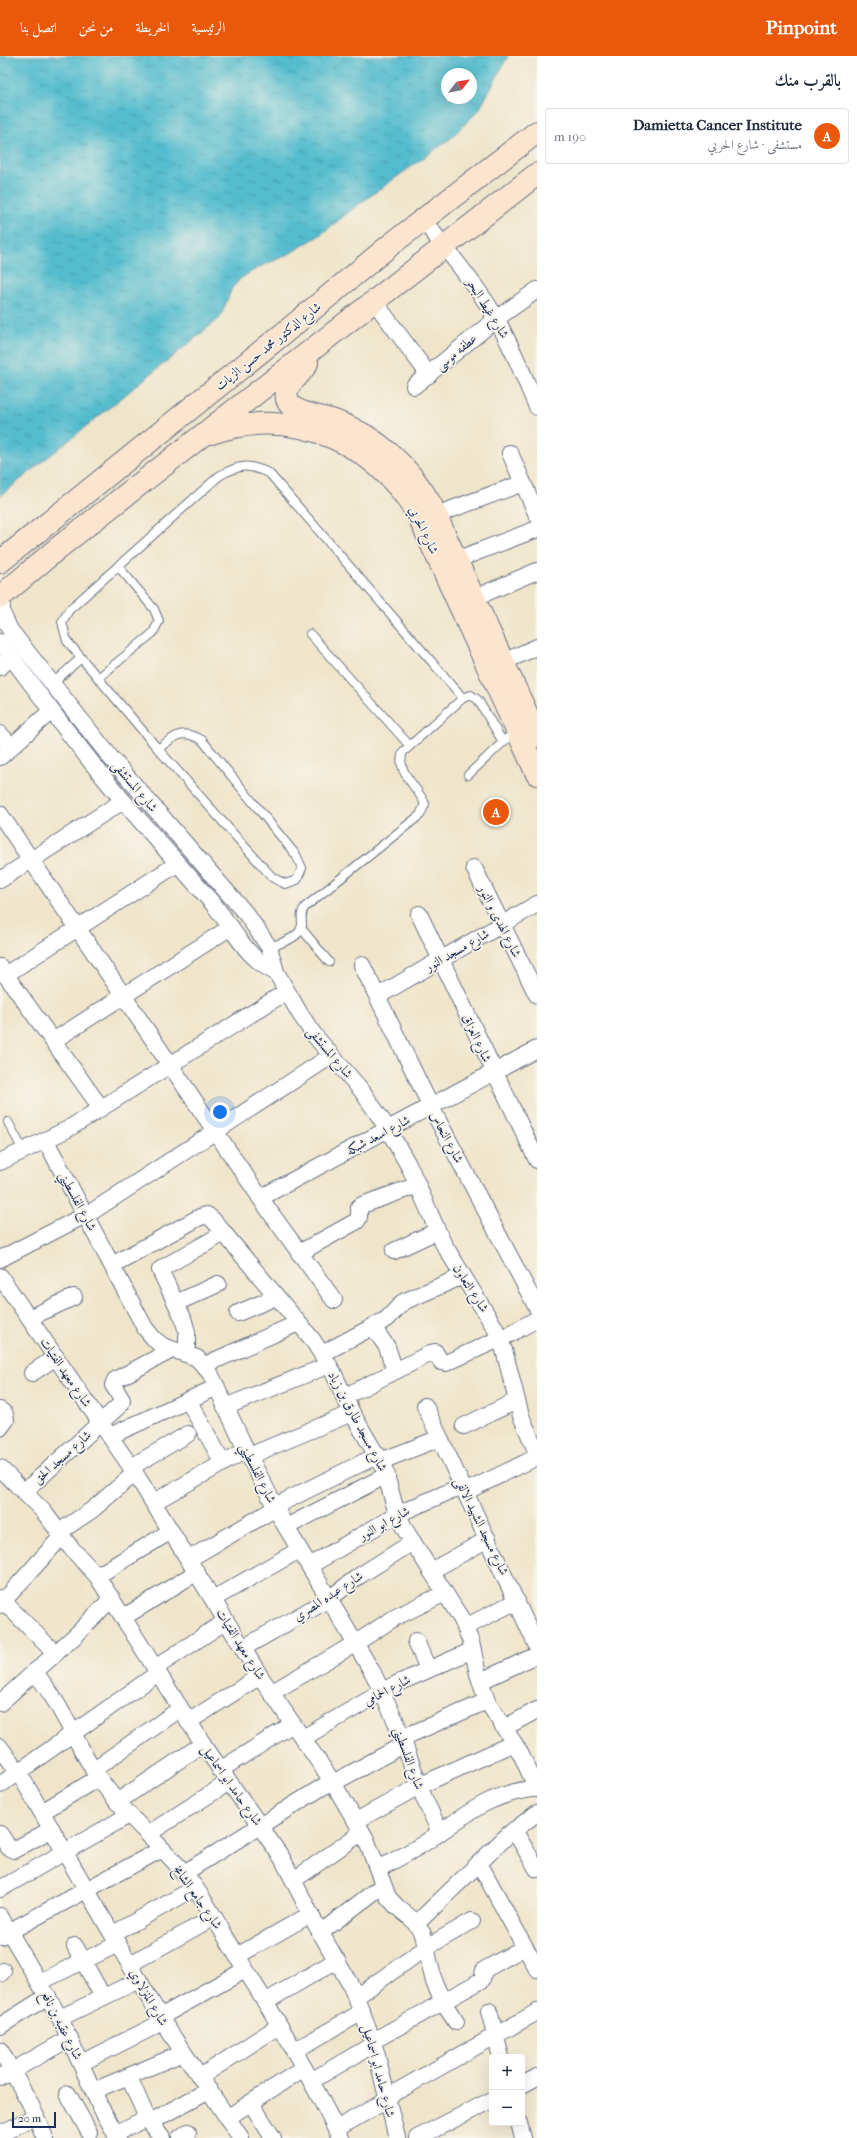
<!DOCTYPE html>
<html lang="ar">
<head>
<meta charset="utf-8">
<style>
  body { margin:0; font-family:"IM FELL French Canon",Amiri,serif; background:#f2f2f3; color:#1f2937; direction:rtl }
  .controls { position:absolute; right:12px; bottom:12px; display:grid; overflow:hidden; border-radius:4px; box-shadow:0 4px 16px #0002 }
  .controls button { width:36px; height:36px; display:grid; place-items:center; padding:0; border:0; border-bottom:1px solid #e0e1e3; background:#fff; color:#1f2937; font:20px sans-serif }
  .compass { position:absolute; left:441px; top:12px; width:36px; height:36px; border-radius:50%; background:#fff; box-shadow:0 4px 16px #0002; rotate:59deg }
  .scale { position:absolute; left:12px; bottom:10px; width:44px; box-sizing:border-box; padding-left:4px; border:2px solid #1b2f5e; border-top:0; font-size:11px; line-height:14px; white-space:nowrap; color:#1b2f5e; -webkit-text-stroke:3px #f7f3e8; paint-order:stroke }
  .you { position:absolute; left:220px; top:1056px; width:14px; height:14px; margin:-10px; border:3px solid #fff; border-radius:50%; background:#1a73e8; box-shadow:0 0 0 6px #1a73e833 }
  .badge { display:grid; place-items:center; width:26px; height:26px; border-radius:50%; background:#ea580c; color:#fff; font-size:13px; font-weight:700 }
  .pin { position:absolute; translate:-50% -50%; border:2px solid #fff; box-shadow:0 1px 4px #0006 }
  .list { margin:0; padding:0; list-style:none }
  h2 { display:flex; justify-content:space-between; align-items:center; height:52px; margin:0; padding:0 16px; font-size:17px }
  h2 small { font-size:13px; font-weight:400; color:#747a83 }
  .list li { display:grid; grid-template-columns:26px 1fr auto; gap:12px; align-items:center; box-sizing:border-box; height:56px; margin:0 8px 8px; padding:0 8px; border:1px solid #e0e1e3; border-radius:4px }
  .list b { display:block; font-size:15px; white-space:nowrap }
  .list p { margin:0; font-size:13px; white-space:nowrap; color:#747a83 }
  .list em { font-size:13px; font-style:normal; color:#747a83 }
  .map { position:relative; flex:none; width:537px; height:2082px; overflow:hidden; direction:ltr }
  header { display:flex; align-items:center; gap:24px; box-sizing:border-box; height:56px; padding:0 20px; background:#ea580c; color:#fff }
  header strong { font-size:19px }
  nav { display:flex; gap:22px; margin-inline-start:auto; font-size:14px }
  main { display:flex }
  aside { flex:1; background:#fff }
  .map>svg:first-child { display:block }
  .water { fill:url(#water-ripples); stroke:#367696; fill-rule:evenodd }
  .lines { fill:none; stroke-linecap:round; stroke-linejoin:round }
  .lane-casing { stroke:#656f84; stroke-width:10 }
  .street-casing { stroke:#656f84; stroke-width:18 }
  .secondary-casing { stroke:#656f84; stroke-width:24 }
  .lane { stroke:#fff; stroke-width:8 }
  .street { stroke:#fff; stroke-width:16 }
  .secondary { stroke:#fce5cf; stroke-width:22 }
  .labels { text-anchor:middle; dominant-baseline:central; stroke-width:3.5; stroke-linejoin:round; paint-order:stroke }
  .street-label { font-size:13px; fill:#1b2f5e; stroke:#f7f3e8 }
</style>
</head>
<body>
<header>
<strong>Pinpoint</strong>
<nav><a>الرئيسية</a><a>الخريطة</a><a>من نحن</a><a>اتصل بنا</a></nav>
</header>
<main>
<aside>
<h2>بالقرب منك<small></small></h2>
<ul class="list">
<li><span class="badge">A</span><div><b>Damietta Cancer Institute</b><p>مستشفى · شارع الحربي</p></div><em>190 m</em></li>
</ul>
</aside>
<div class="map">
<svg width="537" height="2082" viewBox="0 0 537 2082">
  <defs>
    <pattern id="water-ripples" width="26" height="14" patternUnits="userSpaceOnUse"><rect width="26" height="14" fill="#52bcce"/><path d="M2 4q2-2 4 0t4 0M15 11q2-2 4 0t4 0" fill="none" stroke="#4399aa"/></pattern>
  </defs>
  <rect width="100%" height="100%" fill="#f7f3e8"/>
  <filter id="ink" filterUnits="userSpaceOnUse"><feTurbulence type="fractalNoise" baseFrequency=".025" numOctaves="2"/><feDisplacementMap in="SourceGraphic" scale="8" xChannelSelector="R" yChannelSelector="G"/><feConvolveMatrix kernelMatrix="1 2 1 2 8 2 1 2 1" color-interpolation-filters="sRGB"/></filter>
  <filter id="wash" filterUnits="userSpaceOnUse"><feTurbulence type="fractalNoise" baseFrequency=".012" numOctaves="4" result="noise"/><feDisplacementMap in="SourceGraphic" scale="16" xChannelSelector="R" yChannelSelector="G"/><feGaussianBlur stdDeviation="0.9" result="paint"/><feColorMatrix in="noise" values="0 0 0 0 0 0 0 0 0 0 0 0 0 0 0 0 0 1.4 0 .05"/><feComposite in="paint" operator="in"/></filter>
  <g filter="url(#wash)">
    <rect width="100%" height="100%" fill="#efe5ca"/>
    <path class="water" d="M 0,0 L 508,0 L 479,54 L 451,82 L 355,151 L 320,179 L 287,199 L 259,211 L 241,222 L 232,232 L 220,262 L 0,440 ZM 447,18 L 471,18 L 471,42 L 447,42 Z"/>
  </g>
  <g filter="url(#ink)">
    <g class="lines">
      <defs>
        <g id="lane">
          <polyline points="310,578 410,690"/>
          <polyline points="98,622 153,577 159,565 154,553 118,510"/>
          <polyline points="52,628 81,602"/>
          <path d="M 158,693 C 175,680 181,672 202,684 L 296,799 L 302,812 L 297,824 L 285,828 L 272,821 L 158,693 L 67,585 L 62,566 L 69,554 L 219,420 C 240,408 248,408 269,417 L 463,642"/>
          <polyline points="468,719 516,674"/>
          <polyline points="301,872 329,906"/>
          <path d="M 269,891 C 279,888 301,882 302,869 C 302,862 300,857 305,851 L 420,759 L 425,748 C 417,729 395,716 403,696 L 463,642 L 471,639 L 478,644 L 503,686"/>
          <polyline points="8,1066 24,1096"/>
        </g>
        <g id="street">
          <path d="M 422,163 C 445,191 468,219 488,249 C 508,281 522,316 537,351"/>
          <polyline points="374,245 429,319"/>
          <polyline points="414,330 496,263 537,234"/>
          <polyline points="510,397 537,459"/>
          <polyline points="436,459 523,427"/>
          <polyline points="456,504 537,473"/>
          <polyline points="2,539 2,557 10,574 111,702 247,859 269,891 276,916 300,958 315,980 362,1035 388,1073 410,1112 443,1187 495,1272 504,1294 521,1360 537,1397"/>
          <polyline points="474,542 537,515"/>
          <path d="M 0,586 C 36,634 71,682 109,728 C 143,769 179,808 214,849 C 233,872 247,904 276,916"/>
          <polyline points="503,606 537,591"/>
          <polyline points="0,611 11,601"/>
          <polyline points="0,678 11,690"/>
          <polyline points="0,701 51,655"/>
          <polyline points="0,758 270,1156 334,1244"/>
          <polyline points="474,812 537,939"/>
          <polyline points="0,824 123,745"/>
          <polyline points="419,858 537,1104"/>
          <polyline points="362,909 431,1051 537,1252"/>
          <polyline points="0,911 101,1052"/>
          <polyline points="5,919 177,808"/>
          <polyline points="378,940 537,848"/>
          <polyline points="53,985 231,871"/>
          <polyline points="46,1085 145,1272 155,1284 163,1290 197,1302 210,1317 246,1394 283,1466 373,1617 396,1666 424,1742 440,1776"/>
          <polyline points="0,1106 68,1073 286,936"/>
          <polyline points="260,1142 537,993"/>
          <polyline points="394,1195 437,1175"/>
          <polyline points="299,1197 357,1165 359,1161 359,1151 362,1149 418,1129"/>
          <polyline points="0,1203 93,1155 331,1000"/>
          <polyline points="112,1209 200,1161 207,1159 213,1164 312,1283 333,1316 352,1357 384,1412 395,1451 404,1472 462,1564 471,1586 478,1618 487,1645 521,1698 537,1733"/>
          <polyline points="0,1220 135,1417 260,1620 332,1725 366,1783 388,1841 397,1851 412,1863 423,1878 434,1926 443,1946 456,1966"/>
          <polyline points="176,1247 218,1228"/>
          <polyline points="238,1257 276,1241"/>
          <polyline points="29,1262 74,1241"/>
          <polyline points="373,1271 387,1291 395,1315"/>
          <polyline points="187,1297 187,1276 183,1262 160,1214 164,1211 224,1177"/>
          <polyline points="322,1298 387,1263 403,1246 463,1220"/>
          <polyline points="205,1309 298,1267"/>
          <polyline points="32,1317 56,1301"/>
          <polyline points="344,1341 431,1297 435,1296 441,1306 446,1307 510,1278 537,1263"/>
          <polyline points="188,1344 223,1407"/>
          <polyline points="425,1350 537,1590"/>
          <polyline points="225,1351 329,1309"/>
          <polyline points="0,1354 5,1358 6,1364 0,1372"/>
          <polyline points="464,1370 516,1345"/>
          <polyline points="110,1380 217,1331"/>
          <polyline points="249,1400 352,1357"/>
          <polyline points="381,1405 440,1382"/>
          <polyline points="131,1411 188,1378"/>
          <polyline points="0,1412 43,1455 71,1492 97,1520 203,1688 282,1802 315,1867 350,1928 362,1956 376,1996 397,2082"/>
          <polyline points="24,1436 121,1348 122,1344 113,1329 115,1324 172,1294"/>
          <polyline points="465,1436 537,1401"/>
          <polyline points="154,1446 246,1394"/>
          <polyline points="275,1450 378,1399"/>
          <polyline points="286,1471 387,1419"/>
          <polyline points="59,1476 92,1454 135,1417"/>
          <polyline points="189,1503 276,1452"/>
          <polyline points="309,1510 398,1458 462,1430"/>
          <polyline points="431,1515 488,1483"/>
          <polyline points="97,1520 171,1475"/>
          <polyline points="0,1542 55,1597"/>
          <polyline points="213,1543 299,1494"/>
          <polyline points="0,1549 62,1480"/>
          <polyline points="124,1561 197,1516"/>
          <polyline points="465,1571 517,1545"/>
          <polyline points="416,1585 428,1613"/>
          <polyline points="243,1592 329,1543 359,1520 413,1486"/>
          <polyline points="155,1612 226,1565"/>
          <path d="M 34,1616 C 64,1649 77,1694 104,1729 C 129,1763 163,1790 189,1823 C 208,1848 222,1876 239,1903 C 275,1961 311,2020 340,2082"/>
          <polyline points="481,1625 537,1599"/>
          <polyline points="271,1637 356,1587 394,1562 445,1537"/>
          <polyline points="0,1647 76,1579 112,1542"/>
          <polyline points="188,1666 260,1620"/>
          <polyline points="504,1672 537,1654"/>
          <polyline points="303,1682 394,1629 473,1594"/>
          <polyline points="402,1682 487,1645"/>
          <polyline points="0,1691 19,1717 163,1966 241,2082"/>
          <polyline points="93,1714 180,1653"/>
          <polyline points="220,1714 293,1668"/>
          <polyline points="333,1727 405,1688"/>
          <polyline points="0,1729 158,1617"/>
          <polyline points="117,1746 203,1688"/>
          <polyline points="42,1756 98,1722"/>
          <polyline points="356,1765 419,1730 514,1687"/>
          <polyline points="514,1774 537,1813"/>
          <polyline points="0,1778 9,1792 14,1794 52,1773"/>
          <polyline points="148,1778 229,1726"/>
          <polyline points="479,1807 537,1913"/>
          <path d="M 378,1813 C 397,1803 415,1794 432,1782 C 470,1756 489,1738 537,1732"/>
          <polyline points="184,1817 332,1725"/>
          <polyline points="294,1824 362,1776"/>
          <polyline points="0,1833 129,1759"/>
          <polyline points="0,1860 60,1962 100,2050 118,2082"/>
          <polyline points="416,1868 508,1779 537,1757"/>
          <polyline points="320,1877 383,1829"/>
          <polyline points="113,1878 195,1832"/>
          <polyline points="1,1880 162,1793"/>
          <polyline points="75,1890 103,1941"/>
          <polyline points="237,1900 311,1858"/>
          <polyline points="130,1908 214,1861"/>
          <polyline points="0,1918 3,1915"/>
          <polyline points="40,1926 118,1888"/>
          <polyline points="356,1941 427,1891 472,1865"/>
          <polyline points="265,1946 337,1904"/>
          <polyline points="489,1955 501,2001"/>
          <polyline points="160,1961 245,1914"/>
          <polyline points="60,1962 139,1924"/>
          <polyline points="0,1970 48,1940"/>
          <polyline points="373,1985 482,1924 484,1914 525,1891"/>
          <polyline points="0,1994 30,2047 45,2082"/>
          <polyline points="294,1995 362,1956"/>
          <polyline points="81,2007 163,1966"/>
          <polyline points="129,2021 147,2062 162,2082"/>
          <polyline points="200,2021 279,1970"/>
          <polyline points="0,2022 70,1982"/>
          <polyline points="311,2025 374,1988"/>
          <polyline points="522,2029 537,2021"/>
          <polyline points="93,2035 183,1997"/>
          <polyline points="68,2038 89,2076"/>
          <polyline points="387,2041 537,1956"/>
          <polyline points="251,2047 273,2082"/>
          <polyline points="227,2062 304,2012"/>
          <polyline points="150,2066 209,2034"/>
          <polyline points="519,2067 523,2082"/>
          <polyline points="336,2073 387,2044"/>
          <polyline points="0,2078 36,2060"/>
          <polyline points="115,2078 147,2062"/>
          <polyline points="180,2082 188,2076"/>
          <polyline points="417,2082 492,2044"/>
        </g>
        <g id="secondary">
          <path d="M 307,307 C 301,320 284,327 287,343 C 291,359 323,360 337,366 C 378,381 410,412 431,449 L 537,680"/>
          <path d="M 211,377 C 295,349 378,387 420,463 L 537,718"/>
          <polyline points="0,506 284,277 389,190 537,76"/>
          <polyline points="0,541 58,492 537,118"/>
        </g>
      </defs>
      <use href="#lane" class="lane-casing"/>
      <use href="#street" class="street-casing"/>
      <use href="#secondary" class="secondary-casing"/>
      <use href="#lane" class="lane"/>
      <use href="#street" class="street"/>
      <use href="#secondary" class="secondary"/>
    </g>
  </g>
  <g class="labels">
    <g class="street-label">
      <text transform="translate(488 252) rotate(58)">شارع غيط البحر</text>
      <text transform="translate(268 290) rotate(-39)">شارع الدكتور محمد حسن الزيات</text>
      <text transform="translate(456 296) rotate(-40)">عطفه موسى</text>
      <text transform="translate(424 474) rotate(64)">شارع الحربي</text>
      <text transform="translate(135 730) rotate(50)">شارع المستشفى</text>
      <text transform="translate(500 865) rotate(63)">شارع الهدى و النور</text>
      <text transform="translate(457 894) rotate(-30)">شارع مسجد النور</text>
      <text transform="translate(477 982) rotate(65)">شارع العزاق</text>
      <text transform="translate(330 996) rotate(50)">شارع المستشفى</text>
      <text transform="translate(378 1079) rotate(-28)">شارع اسعد شبكه</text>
      <text transform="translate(447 1081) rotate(62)">شارع النحاس</text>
      <text transform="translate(78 1145) rotate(62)">شارع الفلسطيني</text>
      <text transform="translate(471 1232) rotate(57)">شارع التعاون</text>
      <text transform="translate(66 1316) rotate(56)">شارع معهد الفتيات</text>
      <text transform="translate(358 1365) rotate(62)">شارع مسجد طارق بن زياد</text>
      <text transform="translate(62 1401) rotate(-42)">شارع مسجد الحق</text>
      <text transform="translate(258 1417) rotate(63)">شارع الفلسطيني</text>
      <text transform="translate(384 1467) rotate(-29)">شارع ابو النور</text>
      <text transform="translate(482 1470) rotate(64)">شارع مسجد الشهيد الالفى</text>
      <text transform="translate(328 1540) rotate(-33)">شارع عبده المصري</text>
      <text transform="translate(241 1588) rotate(58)">شارع معهد الفتيات</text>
      <text transform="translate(387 1634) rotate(-28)">شارع الحمامي</text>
      <text transform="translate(409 1702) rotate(70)">شارع الفلسطيني</text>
      <text transform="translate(232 1729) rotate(55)">شارع حامد ابو اسماعيل</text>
      <text transform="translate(198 1841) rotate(55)">شارع جامع الشامخ</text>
      <text transform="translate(149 1941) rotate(60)">شارع المنزلاوي</text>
      <text transform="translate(62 1969) rotate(63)">شارع عقبه بن نافع</text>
      <text transform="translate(379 2015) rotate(75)">شارع حامد ابو اسماعيل</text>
    </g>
  </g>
</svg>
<div class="controls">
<button>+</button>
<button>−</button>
</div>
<svg class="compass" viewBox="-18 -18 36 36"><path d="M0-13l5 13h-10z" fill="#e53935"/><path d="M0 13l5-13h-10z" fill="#747a83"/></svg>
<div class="scale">20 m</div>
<div class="you"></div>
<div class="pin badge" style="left:496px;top:756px">A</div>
</div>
</main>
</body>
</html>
